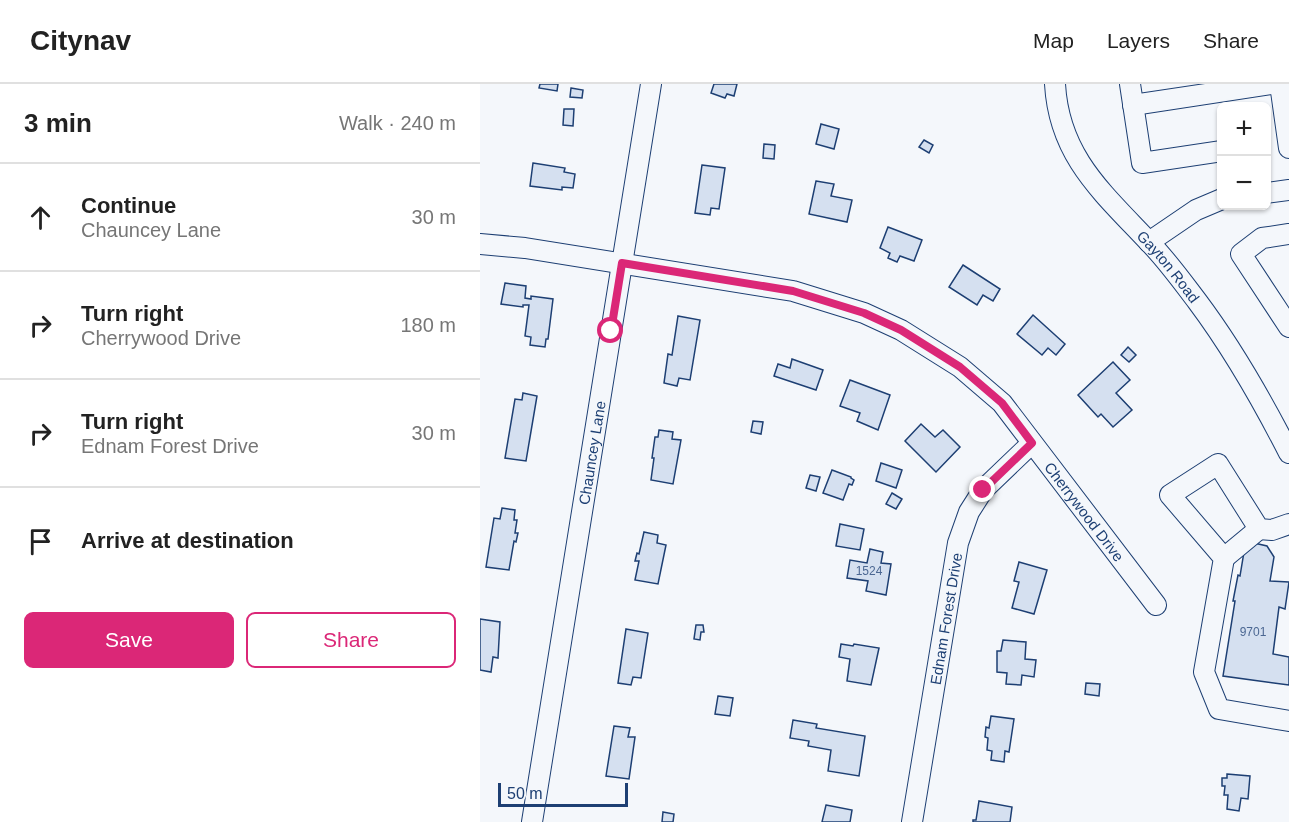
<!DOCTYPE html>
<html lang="en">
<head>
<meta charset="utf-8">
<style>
  body { margin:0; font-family:Helvetica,sans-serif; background:#f6f6f6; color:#222 }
  .controls { position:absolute; right:18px; top:18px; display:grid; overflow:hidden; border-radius:9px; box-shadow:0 2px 4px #0004 }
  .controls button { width:54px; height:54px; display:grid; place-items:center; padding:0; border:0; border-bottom:2px solid #e0e0e0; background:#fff; color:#222; font:30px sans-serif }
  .scale { position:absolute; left:18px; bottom:15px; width:130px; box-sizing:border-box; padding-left:6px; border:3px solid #1d3f73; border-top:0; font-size:16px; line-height:21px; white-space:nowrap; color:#1d3f73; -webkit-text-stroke:4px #f4f7fb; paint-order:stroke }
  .stop { position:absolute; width:18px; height:18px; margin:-14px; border:4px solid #db2777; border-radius:50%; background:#fff }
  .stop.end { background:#db2777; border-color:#fff; box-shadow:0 2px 6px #0008 }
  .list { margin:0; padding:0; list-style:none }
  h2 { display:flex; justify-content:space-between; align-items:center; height:78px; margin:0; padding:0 24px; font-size:26px }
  h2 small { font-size:20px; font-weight:400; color:#767676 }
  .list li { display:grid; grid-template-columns:39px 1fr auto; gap:18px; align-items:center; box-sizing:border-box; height:108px; padding:0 24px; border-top:2px solid #e0e0e0 }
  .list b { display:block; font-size:22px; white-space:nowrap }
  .list p { margin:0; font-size:20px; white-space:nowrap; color:#767676 }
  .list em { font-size:20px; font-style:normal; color:#767676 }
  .actions { display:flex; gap:12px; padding:18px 24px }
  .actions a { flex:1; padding:14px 0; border:2px solid #db2777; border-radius:9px; text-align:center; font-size:21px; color:#db2777 }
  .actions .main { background:#db2777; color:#fff }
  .icon { flex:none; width:33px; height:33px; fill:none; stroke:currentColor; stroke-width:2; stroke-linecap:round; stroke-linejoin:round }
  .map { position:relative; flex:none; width:809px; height:738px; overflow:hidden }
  header { display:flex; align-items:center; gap:36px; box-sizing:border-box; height:84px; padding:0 30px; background:#fff; border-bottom:2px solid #e0e0e0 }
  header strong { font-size:28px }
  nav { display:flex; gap:33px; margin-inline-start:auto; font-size:21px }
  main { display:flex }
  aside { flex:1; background:#fff }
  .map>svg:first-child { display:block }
  .building { fill:#d5e0f0; stroke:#1d3f73; stroke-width:1.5 }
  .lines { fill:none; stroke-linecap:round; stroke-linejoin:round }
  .minor-casing { stroke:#1d3f73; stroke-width:22 }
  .minor { stroke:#f4f7fb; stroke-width:20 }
  .route { stroke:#db2777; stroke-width:8 }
  .labels { text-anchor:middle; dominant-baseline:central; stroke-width:4.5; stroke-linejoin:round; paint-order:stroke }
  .number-label { font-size:12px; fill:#4b6792 }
  .street-label { font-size:15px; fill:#1d3f73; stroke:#f4f7fb }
</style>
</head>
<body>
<header>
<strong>Citynav</strong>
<nav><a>Map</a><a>Layers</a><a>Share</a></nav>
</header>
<main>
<aside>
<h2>3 min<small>Walk · 240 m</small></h2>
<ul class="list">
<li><svg class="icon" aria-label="ahead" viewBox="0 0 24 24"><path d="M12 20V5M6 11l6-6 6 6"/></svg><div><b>Continue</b><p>Chauncey Lane</p></div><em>30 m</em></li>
<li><svg class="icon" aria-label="right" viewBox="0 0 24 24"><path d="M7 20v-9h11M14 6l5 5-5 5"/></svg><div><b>Turn right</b><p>Cherrywood Drive</p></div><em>180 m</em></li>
<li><svg class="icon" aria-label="right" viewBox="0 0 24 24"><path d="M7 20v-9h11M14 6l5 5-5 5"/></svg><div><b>Turn right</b><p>Ednam Forest Drive</p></div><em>30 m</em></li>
<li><svg class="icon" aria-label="arrive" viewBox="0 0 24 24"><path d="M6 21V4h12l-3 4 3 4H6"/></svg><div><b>Arrive at destination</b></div></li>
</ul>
<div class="actions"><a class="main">Save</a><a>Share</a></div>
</aside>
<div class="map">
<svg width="809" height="738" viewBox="0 0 809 738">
  <rect width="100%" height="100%" fill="#f4f7fb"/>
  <g class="building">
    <polygon points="60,0 78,0 77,7 59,4"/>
    <polygon points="234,0 257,0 254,12 247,10 245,14 231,9"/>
    <polygon points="91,4 103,6 102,14 90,13"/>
    <polygon points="84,25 94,25 93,42 83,41"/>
    <polygon points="341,40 359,45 354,65 336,60"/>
    <polygon points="444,56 453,61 449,69 439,63"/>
    <polygon points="284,60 295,61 294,75 283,74"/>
    <polygon points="53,79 85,84 84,88 95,90 93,104 82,103 82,106 50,102"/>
    <polygon points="222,81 245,84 239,125 231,124 230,131 215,129"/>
    <polygon points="336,97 354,100 351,112 372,116 367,138 329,130"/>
    <polygon points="408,143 442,156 434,177 420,172 417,178 408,174 410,169 400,164"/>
    <polygon points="483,181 520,205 513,217 503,211 497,221 469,203"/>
    <polygon points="25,199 46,202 45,214 51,215 51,212 73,215 68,255 66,255 65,263 50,261 51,253 45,252 49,221 43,221 43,223 21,220"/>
    <polygon points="553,231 585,260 576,271 568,264 562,271 537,250"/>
    <polygon points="198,232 220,236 210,296 199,294 197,302 184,299 188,270 192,271"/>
    <polygon points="648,263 656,271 649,278 641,271"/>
    <polygon points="312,275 343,286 336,306 294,292 298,280 310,284"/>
    <polygon points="633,278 650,296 636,309 652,326 633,343 621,330 618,333 598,311"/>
    <polygon points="370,296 410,311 398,346 377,337 380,329 360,322"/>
    <polygon points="43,309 57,312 46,377 25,374 35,315 42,316"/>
    <polygon points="273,337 283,338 281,350 271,348"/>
    <polygon points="441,340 455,353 463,346 480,363 456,388 425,357"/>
    <polygon points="179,346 193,348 192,355 201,356 193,400 171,396 174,374 172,374 175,353 178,353"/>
    <polygon points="401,379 422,386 416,404 396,397"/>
    <polygon points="352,386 371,393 371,394 374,396 372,401 369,400 363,416 343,409"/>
    <polygon points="330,391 340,393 336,407 326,404"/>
    <polygon points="412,409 422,415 416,425 406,420"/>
    <polygon points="22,424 35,426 34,436 37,436 35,449 38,449 36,458 34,457 29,486 6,483 14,434 20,435"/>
    <polygon points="360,440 384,445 380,466 356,462"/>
    <polygon points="164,448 178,451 177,459 186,461 178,500 155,496 159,477 155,477 157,469 159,470"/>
    <polygon points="774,459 787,462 794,473 790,497 809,498 805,525 799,523 793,570 809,573 809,601 743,592 755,517 753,517 758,491 760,492 764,468"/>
    <polygon points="390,465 403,468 401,479 411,480 406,511 386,507 388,497 367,494 370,476 387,479"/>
    <polygon points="539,478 567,486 554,530 532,524 539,498 534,497"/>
    <polygon points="0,535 20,538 18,574 13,573 11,588 0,586"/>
    <polygon points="216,541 223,541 224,548 221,548 220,556 214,555"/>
    <polygon points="146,545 168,549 161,594 153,593 151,601 138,599"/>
    <polygon points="523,556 546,558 545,575 556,576 554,593 542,591 541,601 526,600 527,589 517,588 517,567 521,567"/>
    <polygon points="361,560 373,562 374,560 399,564 391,601 367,597 370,575 359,573"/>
    <polygon points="606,599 620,600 619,612 605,610"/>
    <polygon points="238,612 253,614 250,632 235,630"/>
    <polygon points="511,632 534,635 529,668 525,667 524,678 511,676 512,667 507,666 508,654 505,653 506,643 509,644"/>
    <polygon points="313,636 337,640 336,644 385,652 379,692 348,687 351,666 328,662 329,657 310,654"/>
    <polygon points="134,642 150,644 148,653 155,653 149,695 126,692"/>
    <polygon points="747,690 770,692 768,715 761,714 759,727 747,725 748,711 744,711 745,702 742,702 742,694 747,694"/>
    <polygon points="499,717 532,723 530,738 493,738 493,736 496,736"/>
    <polygon points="346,721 372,726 370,738 342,738"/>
    <polygon points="183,728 194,730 193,738 182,738"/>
  </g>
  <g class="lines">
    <defs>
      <g id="minor">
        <path id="s1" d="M 575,0 C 579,72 622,108 668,157 C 686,175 701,196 717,217 C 753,265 782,316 809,369"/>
        <polyline points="650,0 662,79 742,67"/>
        <polyline points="800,0 809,64"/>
        <polyline points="653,21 792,0"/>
        <polyline points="786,109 809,106"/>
        <polyline points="809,150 782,154 761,170 809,243"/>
        <polyline points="669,158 716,126 742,115"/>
        <path id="s2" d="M 0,160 L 45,164 L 313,207 L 384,229 L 421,246 L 480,283 L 522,319 L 676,521"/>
        <polyline points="809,440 792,446 779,445 738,380 690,411 744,474 724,588 739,625 809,637"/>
        <polyline points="744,474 779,445"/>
        <path id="s3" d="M 52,738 L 171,0"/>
        <path id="s4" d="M 432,738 L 478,459 L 489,428 L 503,406 L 552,359"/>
      </g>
    </defs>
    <use href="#minor" class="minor-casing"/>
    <use href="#minor" class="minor"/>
  </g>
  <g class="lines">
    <polyline class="route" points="131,247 142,179 313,207 384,229 421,246 480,283 522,319 552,359 503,406"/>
  </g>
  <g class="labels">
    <g class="number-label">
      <text x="389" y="487">1524</text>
      <text x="773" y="548">9701</text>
    </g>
    <g class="street-label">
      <text stroke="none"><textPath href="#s1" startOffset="220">Gayton Road</textPath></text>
      <text stroke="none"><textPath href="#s3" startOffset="374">Chauncey Lane</textPath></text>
      <text stroke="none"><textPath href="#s2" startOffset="693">Cherrywood Drive</textPath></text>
      <text stroke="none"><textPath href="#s4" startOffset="206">Ednam Forest Drive</textPath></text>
    </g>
  </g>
</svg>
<div class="controls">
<button>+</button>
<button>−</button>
</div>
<div class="scale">50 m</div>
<div class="stop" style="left:131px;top:247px"></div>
<div class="stop end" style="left:503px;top:406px"></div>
</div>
</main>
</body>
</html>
